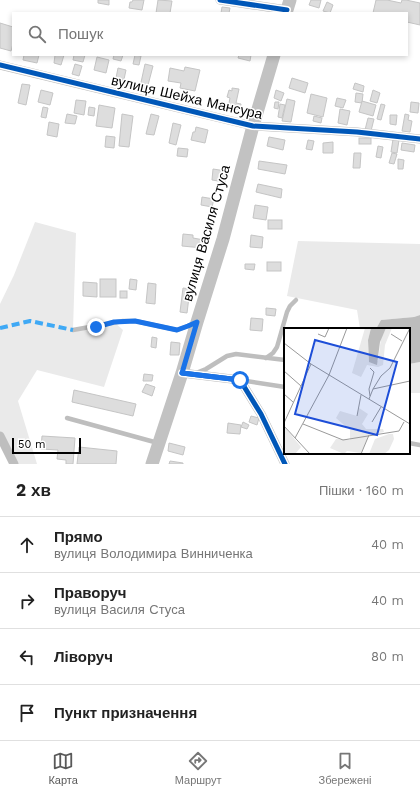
<!DOCTYPE html>
<html lang="uk">
<head>
<meta charset="utf-8">
<style>
  body { margin:0; font-family:"Work Sans",sans-serif; background:#f6f6f6; color:#222 }
  .scale { position:absolute; left:12px; bottom:10px; width:69px; box-sizing:border-box; padding-left:4px; border:2px solid #000; border-top:0; font-size:11px; line-height:14px; white-space:nowrap; color:#000; -webkit-text-stroke:3px #fff; paint-order:stroke }
  .stop { position:absolute; width:12px; height:12px; margin:-9px; border:3px solid #1a73e8; border-radius:50%; background:#fff }
  .stop.end { background:#1a73e8; border-color:#fff; box-shadow:0 1px 4px #0008 }
  .list { margin:0; padding:0; list-style:none }
  h2 { display:flex; justify-content:space-between; align-items:center; height:52px; margin:0; padding:0 16px; font-size:17px }
  h2 small { font-size:13px; font-weight:400; color:#767676 }
  .list li { display:grid; grid-template-columns:26px 1fr auto; gap:12px; align-items:center; box-sizing:border-box; height:56px; padding:0 16px; border-top:1px solid #e0e0e0 }
  .list b { display:block; font-size:15px; white-space:nowrap }
  .list p { margin:0; font-size:13px; white-space:nowrap; color:#767676 }
  .list em { font-size:13px; font-style:normal; color:#767676 }
  .icon { flex:none; width:22px; height:22px; fill:none; stroke:currentColor; stroke-width:2; stroke-linecap:round; stroke-linejoin:round }
  .map { position:relative; flex:none; width:420px; height:464px; overflow:hidden }
  .search { position:absolute; background:#fff; box-shadow:0 2px 6px #0003; left:12px; right:12px; top:12px; height:44px; display:flex; align-items:center; gap:10px; box-sizing:border-box; padding:0 14px; border-radius:0px; color:#767676; font-size:15px }
  .sheet { height:276px; background:#fff }
  nav { display:flex; justify-content:space-around; align-items:center; box-sizing:border-box; height:56px; border-top:1px solid #e0e0e0; background:#fff; font-size:11px; color:#767676 }
  nav a { display:grid; justify-items:center; gap:2px }
  nav .on { color:#595959 }
  .map>svg:first-child { display:block }
  .green { fill:#eaeaea }
  .water { fill:#bcbcbc }
  .building { fill:#ddd; stroke:#c5c5c5 }
  .lines { fill:none; stroke-linecap:round; stroke-linejoin:round }
  .lane { stroke:#bebebe; stroke-width:4.5 }
  .street { stroke:#bebebe; stroke-width:9 }
  .secondary { stroke:#c2c2c2; stroke-width:13 }
  .quiet { stroke:#3fa9f5; stroke-width:4; stroke-dasharray:8 4; stroke-linecap:butt }
  .cycleway-casing { stroke:#fff; stroke-width:8 }
  .cycleway { stroke:#0057b8; stroke-width:5 }
  .route { stroke:#1a73e8; stroke-width:5 }
  .labels { text-anchor:middle; dominant-baseline:central; stroke-width:3; stroke-linejoin:round; paint-order:stroke }
  .street-label { font-size:14px; fill:#000; stroke:#fff }
  .inset-road { fill:none; stroke:#999; stroke-width:1 }
  .view { fill:#1d4ed8; fill-opacity:0.15; stroke:#1d4ed8; stroke-width:2 }
  .inset-edge { fill:none; stroke:#000; stroke-width:2 }
</style>
</head>
<body>
<div class="map">
<svg width="420" height="464" viewBox="0 0 420 464">
  <rect width="100%" height="100%" fill="#fff"/>
  <g class="green">
    <polygon points="35,222 76,233 73,330 114,322 123,330 104,387 37,370 18,401 37,464 14,464 0,436 0,304 14,275"/>
    <polygon points="298,241 420,244 420,315 414,317 381,320 376,329 360,329 357,310 287,296"/>
    <polygon points="420,362 420,393 409,393 409,364"/>
  </g>
  <polygon class="water" points="420,315 420,362 409,364 409,329 376,329 381,320 414,317"/>
  <g class="building">
    <polygon points="98,0 109,0 109,5 98,3"/>
    <polygon points="133,0 144,0 142,10 129,8 130,2 132,2"/>
    <polygon points="158,0 172,1 170,13 156,13"/>
    <polygon points="311,0 321,0 319,8 309,5"/>
    <polygon points="376,0 387,0 401,3 402,0 406,0 420,3 420,25 407,22 407,13 373,13"/>
    <polygon points="327,2 333,5 330,13 323,11"/>
    <polygon points="222,7 230,8 229,13 221,13"/>
    <polygon points="0,23 13,27 13,44 11,51 0,48"/>
    <polygon points="24,55 39,55 37,63 23,60"/>
    <polygon points="55,55 64,55 61,65 54,63"/>
    <polygon points="74,55 85,55 83,62 73,60"/>
    <polygon points="114,55 123,55 121,61 113,59"/>
    <polygon points="135,55 141,56 139,65 133,64"/>
    <polygon points="239,55 251,55 250,61 238,58"/>
    <polygon points="97,57 109,60 106,73 94,70"/>
    <polygon points="75,64 82,66 79,76 72,74"/>
    <polygon points="145,64 153,66 147,89 140,87"/>
    <polygon points="185,67 200,70 195,91 180,88 181,83 168,81 170,68 184,71"/>
    <polygon points="118,68 126,70 123,84 115,83"/>
    <polygon points="292,78 308,83 305,93 289,88"/>
    <polygon points="355,83 364,86 363,92 353,89"/>
    <polygon points="22,84 30,85 26,105 18,103"/>
    <polygon points="232,88 239,89 236,103 241,104 240,110 228,108 230,98 227,97 229,90 232,91"/>
    <polygon points="41,90 53,93 50,105 38,102"/>
    <polygon points="276,90 284,93 281,101 274,98"/>
    <polygon points="373,90 380,93 377,103 370,101"/>
    <polygon points="356,93 363,94 362,103 355,102"/>
    <polygon points="311,94 327,98 323,117 307,113"/>
    <polygon points="337,98 346,100 343,108 335,106"/>
    <polygon points="287,99 295,101 291,122 282,121"/>
    <polygon points="76,100 86,101 84,115 74,113"/>
    <polygon points="362,101 376,105 373,116 359,112"/>
    <polygon points="275,102 279,102 278,109 274,108"/>
    <polygon points="411,102 419,103 418,113 410,112"/>
    <polygon points="280,104 285,105 282,118 278,117"/>
    <polygon points="381,104 385,105 381,120 377,119"/>
    <polygon points="99,105 115,108 112,128 96,126"/>
    <polygon points="43,107 48,108 46,118 41,117"/>
    <polygon points="89,107 95,108 94,116 88,115"/>
    <polygon points="340,109 350,111 347,125 338,123"/>
    <polygon points="67,114 77,116 75,124 65,123"/>
    <polygon points="122,114 133,116 129,147 119,146"/>
    <polygon points="151,114 159,116 154,135 146,134"/>
    <polygon points="405,114 409,115 408,120 412,121 410,132 402,131"/>
    <polygon points="390,115 397,115 396,125 390,124"/>
    <polygon points="314,116 322,118 321,123 313,121"/>
    <polygon points="368,118 374,119 371,131 365,130"/>
    <polygon points="49,122 59,124 57,137 47,135"/>
    <polygon points="173,123 181,125 176,145 169,143"/>
    <polygon points="196,127 208,130 205,143 191,140 193,132 195,132"/>
    <polygon points="106,136 115,137 114,148 105,147"/>
    <polygon points="269,137 285,140 283,150 267,146"/>
    <rect x="359" y="138" width="12" height="6"/>
    <polygon points="393,139 399,140 397,153 391,152"/>
    <polygon points="308,140 314,141 312,150 306,149"/>
    <polygon points="333,142 333,153 323,153 323,143"/>
    <polygon points="402,143 415,145 414,152 401,150"/>
    <polygon points="378,146 383,147 381,158 376,157"/>
    <polygon points="178,148 188,149 187,157 177,156"/>
    <polygon points="354,153 361,153 360,168 353,168"/>
    <polygon points="392,153 397,154 394,164 389,163"/>
    <polygon points="398,159 404,160 403,169 398,169"/>
    <polygon points="259,161 287,165 285,174 258,169"/>
    <polygon points="213,169 226,171 225,182 212,180"/>
    <polygon points="258,184 282,189 281,198 256,192"/>
    <polygon points="202,197 214,199 212,207 201,205"/>
    <polygon points="255,205 268,207 266,220 253,218"/>
    <rect x="268" y="220" width="14" height="9"/>
    <polygon points="183,234 193,235 193,238 204,240 203,248 182,246"/>
    <polygon points="251,235 263,237 262,248 250,247"/>
    <rect x="267" y="262" width="14" height="9"/>
    <polygon points="245,264 255,264 254,270 245,269"/>
    <rect x="100" y="279" width="16" height="18"/>
    <polygon points="130,279 137,280 136,290 129,289"/>
    <polygon points="83,282 97,283 97,297 83,296"/>
    <polygon points="148,283 156,284 155,304 146,303"/>
    <polygon points="183,288 190,289 187,313 180,312"/>
    <rect x="120" y="291" width="7" height="7"/>
    <polygon points="266,308 276,309 275,316 266,315"/>
    <polygon points="251,318 263,319 262,331 250,330"/>
    <polygon points="152,337 157,338 156,348 151,347"/>
    <polygon points="171,342 180,343 179,355 170,355"/>
    <polygon points="144,374 153,375 152,381 143,381"/>
    <polygon points="146,384 155,387 152,396 142,392"/>
    <polygon points="74,390 136,404 133,416 72,402"/>
    <polygon points="251,416 259,418 257,425 249,422"/>
    <polygon points="243,422 249,425 247,429 241,427"/>
    <polygon points="228,423 241,425 240,434 227,433"/>
    <polygon points="42,436 75,438 73,464 66,464 66,460 57,459 58,450 41,449"/>
    <polygon points="169,443 185,447 183,455 168,451"/>
    <polygon points="79,447 117,451 116,464 77,464"/>
    <polygon points="170,461 183,463 183,464 169,464"/>
  </g>
  <g class="lines">
    <g class="lane">
      <polyline points="73,330 123,321 135,321 177,330 188,326 194,323"/>
      <polyline points="266,358 273,353 277,347 287,312 290,306 296,300"/>
      <polyline points="196,373 206,369 227,356 236,354 285,360"/>
      <polyline points="240,380 285,387"/>
      <polyline points="67,418 158,443"/>
      <polyline points="409,443 420,445"/>
    </g>
    <g class="street">
      <polyline points="220,0 287,10"/>
      <polyline points="0,65 253,126 357,132 420,139"/>
      <polyline points="182,373 240,380 261,414 285,464"/>
      <polyline points="0,436 14,464"/>
    </g>
    <g class="secondary">
      <polyline points="286,13 290,0"/>
      <polyline points="152,464 182,373 197,322 223,239 253,126 274,55"/>
    </g>
    <polyline class="quiet" points="0,328 30,321 73,330"/>
    <defs>
      <g id="cycleway">
        <polyline points="220,0 287,10"/>
        <polyline points="0,65 253,126 357,132 420,139"/>
        <polyline points="182,373 240,380 261,414 285,464"/>
      </g>
    </defs>
    <use href="#cycleway" class="cycleway-casing"/>
    <use href="#cycleway" class="cycleway"/>
  </g>
  <g class="lines">
    <polyline class="route" points="96,327 114,322 135,321 177,330 188,326 197,322 182,373 240,380"/>
  </g>
  <g class="labels">
    <g class="street-label">
      <text transform="translate(187 97) rotate(13)">вулиця Шейха Мансура</text>
      <text transform="translate(206 233) rotate(-74)">вулиця Василя Стуса</text>
    </g>
  </g>
  <g transform="translate(284 328)">
    <rect width="126" height="126" fill="#fff"/>
    <path d="M 81,0 L 87,0 L 84,12 L 85,34 L 94,33 L 97,10 L 102,0 L 108,0 L 101,17 L 99,37 L 94,39 L 83,37 L 77,49 L 68,45 ZM 75,80 L 84,86 L 78,96 L 82,101 L 99,101 L 100,104 L 85,107 L 77,125 L 63,123 L 60,126 L 46,120 L 52,111 L 66,112 L 66,102 L 52,90 L 56,83 L 73,88 ZM 0,98 L 17,119 L 11,126 L 0,126 ZM 105,106 L 109,106 L 110,111 L 105,122 L 100,126 L 85,126 L 91,111 Z" fill="#eaeaea"/>
    <path d="M 87,0 L 102,0 L 96,14 L 93,37 L 85,34 L 84,12 Z" fill="#bcbcbc"/>
    <path class="inset-road" d="M 34,6 L 41,9 L 45,0M 107,6 L 118,13M 0,15 L 27,36 L 126,96M 86,40 L 90,44 L 85,61 L 86,68M 0,43 L 17,58M 89,61 L 97,48 L 106,40 L 126,0M 0,66 L 9,74M 85,71 L 89,61 L 126,53M 73,88 L 77,67M 88,94 L 97,79M 0,95 L 27,36M 19,96 L 59,112 L 115,103 L 120,94M 0,98 L 26,126M 11,110 L 45,47 L 63,0M 77,126 L 85,107"/>
    <path class="view" d="M 31,12 L 113,34 L 93,107 L 11,86 Z"/>
    <rect width="126" height="126" class="inset-edge"/>
  </g>
</svg>
<div class="scale">50 m</div>
<div class="stop" style="left:240px;top:380px"></div>
<div class="stop end" style="left:96px;top:327px"></div>
<div class="search"><svg class="icon" aria-label="search" viewBox="0 0 24 24"><circle cx="10" cy="10" r="6"/><path d="M15 15l6 6"/></svg>Пошук</div>
</div>
<section class="sheet">
<h2>2 хв<small>Пішки · 160 m</small></h2>
<ul class="list">
<li><svg class="icon" aria-label="ahead" viewBox="0 0 24 24"><path d="M12 20V5M6 11l6-6 6 6"/></svg><div><b>Прямо</b><p>вулиця Володимира Винниченка</p></div><em>40 m</em></li>
<li><svg class="icon" aria-label="right" viewBox="0 0 24 24"><path d="M7 20v-9h11M14 6l5 5-5 5"/></svg><div><b>Праворуч</b><p>вулиця Василя Стуса</p></div><em>40 m</em></li>
<li><svg class="icon" aria-label="left" viewBox="0 0 24 24"><path d="M17 20v-9H6M10 6l-5 5 5 5"/></svg><div><b>Ліворуч</b></div><em>80 m</em></li>
<li><svg class="icon" aria-label="arrive" viewBox="0 0 24 24"><path d="M6 21V4h12l-3 4 3 4H6"/></svg><div><b>Пункт призначення</b></div></li>
</ul>
</section>
<nav>
<a class="on"><svg class="icon" aria-label="map" viewBox="0 0 24 24"><path d="M3 6l6-2 6 2 6-2v14l-6 2-6-2-6 2zM9 4v14M15 6v14"/></svg>Карта</a>
<a><svg class="icon" aria-label="directions" viewBox="0 0 24 24"><path d="M12 3l9 9-9 9-9-9zM9 14v-3h6M13 9l2 2-2 2"/></svg>Маршрут</a>
<a><svg class="icon" aria-label="saved" viewBox="0 0 24 24"><path d="M7 4h10v16l-5-4-5 4z"/></svg>Збережені</a>
</nav>
</body>
</html>
